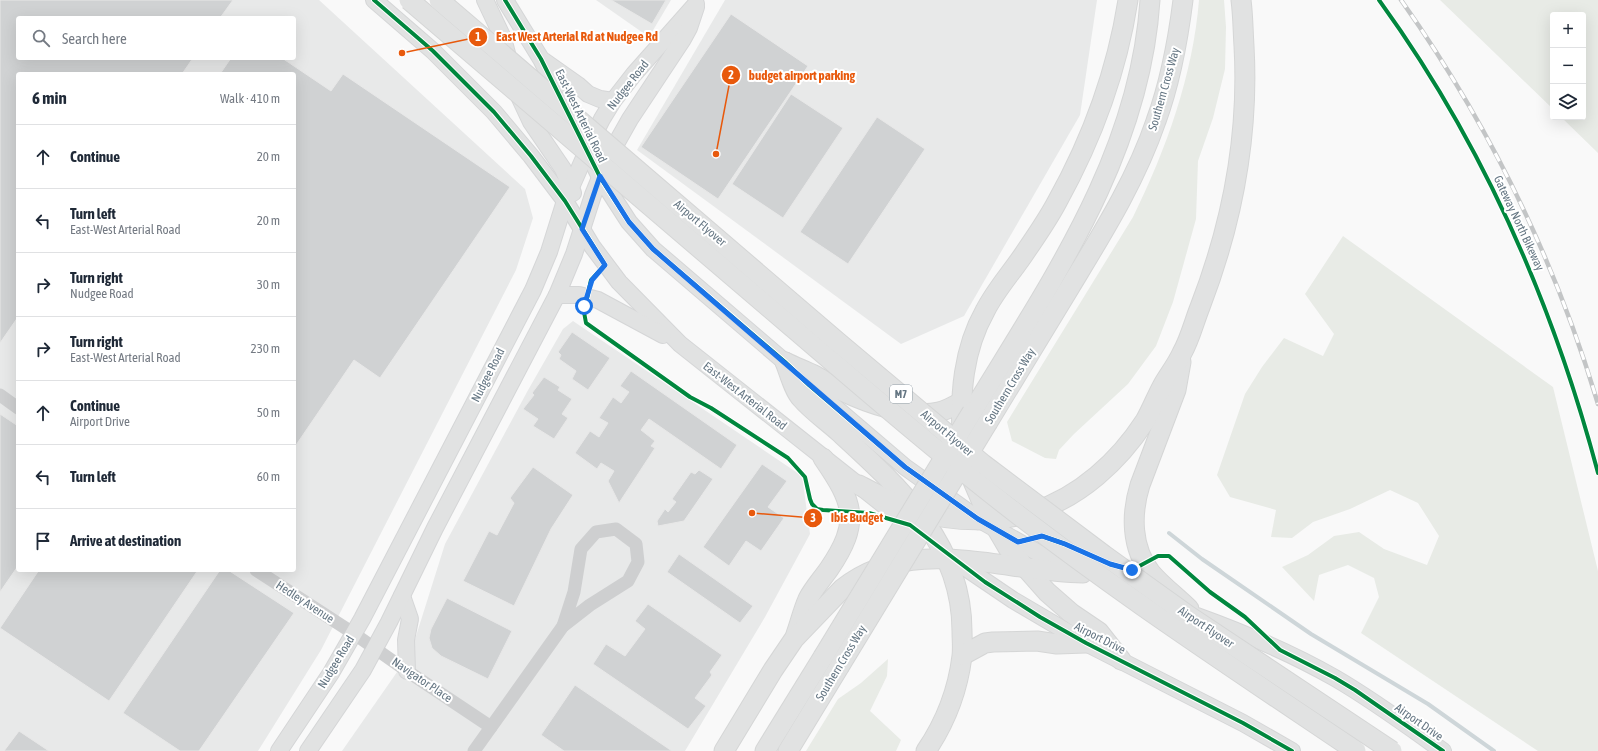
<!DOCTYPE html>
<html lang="en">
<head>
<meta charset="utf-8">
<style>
  body { margin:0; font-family:"Asap Condensed",sans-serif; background:#f6f6f7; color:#1f2937 }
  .controls { position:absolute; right:12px; top:12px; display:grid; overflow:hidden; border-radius:4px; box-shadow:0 4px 16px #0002 }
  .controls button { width:36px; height:36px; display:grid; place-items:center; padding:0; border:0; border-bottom:1px solid #e0e1e3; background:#fff; color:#1f2937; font:20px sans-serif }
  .stop { position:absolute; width:12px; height:12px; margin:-9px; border:3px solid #1a73e8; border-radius:50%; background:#fff }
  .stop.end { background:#1a73e8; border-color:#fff; box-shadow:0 1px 4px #0008 }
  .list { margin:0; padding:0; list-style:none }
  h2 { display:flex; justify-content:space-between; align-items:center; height:52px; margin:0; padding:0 16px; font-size:17px }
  h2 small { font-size:13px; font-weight:400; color:#747a83 }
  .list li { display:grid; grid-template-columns:26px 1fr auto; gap:12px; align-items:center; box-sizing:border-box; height:64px; padding:0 16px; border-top:1px solid #e0e1e3 }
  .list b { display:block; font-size:15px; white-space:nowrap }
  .list p { margin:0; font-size:13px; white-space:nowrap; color:#747a83 }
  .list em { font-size:13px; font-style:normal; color:#747a83 }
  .icon { flex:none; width:22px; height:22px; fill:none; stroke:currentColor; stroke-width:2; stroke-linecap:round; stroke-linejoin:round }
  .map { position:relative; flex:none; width:1598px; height:751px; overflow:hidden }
  .search { position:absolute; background:#fff; box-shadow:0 4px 16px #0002; left:16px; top:16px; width:280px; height:44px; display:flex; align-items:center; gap:10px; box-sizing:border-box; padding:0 14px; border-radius:4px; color:#747a83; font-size:15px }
  .panel { position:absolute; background:#fff; box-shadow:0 4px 16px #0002; left:16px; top:72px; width:280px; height:500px; border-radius:4px }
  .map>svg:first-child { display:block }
  .built { fill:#e8e9e9; fill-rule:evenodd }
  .green { fill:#e8ebe6 }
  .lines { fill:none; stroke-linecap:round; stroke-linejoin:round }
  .stream { stroke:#ced6d9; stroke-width:4 }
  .building { fill:#d0d2d3; stroke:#e8e8e8 }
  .major-casing { stroke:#d5d6d7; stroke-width:18 }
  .highway-casing { stroke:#d5d6d6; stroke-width:21 }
  .minor { stroke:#cecfd0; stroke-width:13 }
  .major { stroke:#e1e2e2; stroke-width:16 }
  .highway { stroke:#e1e2e2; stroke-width:19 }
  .rail-casing { stroke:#c3c5c6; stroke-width:4.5 }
  .rail { stroke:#fff; stroke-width:3; stroke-dasharray:9; stroke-linecap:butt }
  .highway-bridge-casing { stroke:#d5d6d6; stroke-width:21; stroke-linecap:butt }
  .highway-bridge { stroke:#e1e2e2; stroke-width:19 }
  .cycleway-casing { stroke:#fff; stroke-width:6 }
  .cycleway { stroke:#00873e; stroke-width:4 }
  .route { stroke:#1a73e8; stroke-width:5 }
  .labels { text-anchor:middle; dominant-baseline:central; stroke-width:4; stroke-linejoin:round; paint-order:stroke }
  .shield { fill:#fff; stroke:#939fa8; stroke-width:1 }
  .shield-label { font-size:11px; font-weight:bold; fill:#657683 }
  .street-label { font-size:12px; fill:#657683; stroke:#fff }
  .leader { fill:none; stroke:#e8590c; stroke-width:1.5 }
  .callout-dot { fill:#e8590c; stroke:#fff; stroke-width:1.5 }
  .mark-label { font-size:12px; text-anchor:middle; font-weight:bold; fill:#fff }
  .callout-label { font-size:13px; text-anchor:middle; font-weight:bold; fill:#e8590c; stroke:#fff; stroke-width:4; stroke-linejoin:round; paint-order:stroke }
</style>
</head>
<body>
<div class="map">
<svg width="1598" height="751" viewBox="0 0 1598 751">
  <rect width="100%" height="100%" fill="#f9f9f9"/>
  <g class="built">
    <path d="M 0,0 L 319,0 L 525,189 L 533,218 L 516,270 L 321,650 L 258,751 L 0,751 ZM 18,18 L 294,18 L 294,58 L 18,58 ZM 18,74 L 294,74 L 294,570 L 18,570 Z"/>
    <polygon points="596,0 671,0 649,37"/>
    <polygon points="725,0 1097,0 1080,115 964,316 901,344 637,150"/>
    <polygon points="573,321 802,476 810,534 765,617 685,751 342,751 411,652 445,544 527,392 563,329"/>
  </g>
  <g class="green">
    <path d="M 1199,0 L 1224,0 L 1226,27 L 1225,69 L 1213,118 L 1198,161 L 1196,219 L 1173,302 L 1156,346 L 1128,384 L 1074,434 L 1059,450 L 1056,459 L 1045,458 L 1012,441 L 1007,422 L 1133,217 C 1166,150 1193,75 1199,0 Z"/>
    <polygon points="1440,0 1598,0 1598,153 1561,117 1583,117 1583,15 1553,15 1553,109"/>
    <polygon points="1343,236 1553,387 1598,571 1598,751 1538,751 1361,633 1379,597 1374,578 1348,565 1319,575 1314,601 1282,567 1308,555 1334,536 1359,532 1384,549 1427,565 1439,536 1418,503 1390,490 1350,509 1313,522 1292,538 1271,537 1276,510 1230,497 1217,475 1245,394 1262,367 1284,338 1323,356 1334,334 1305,294"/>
    <polygon points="888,659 887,676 870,711 901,740 896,751 806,751 838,699 861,683"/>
  </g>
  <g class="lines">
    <polyline class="stream" points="1169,533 1202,559 1311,634 1428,704 1494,751"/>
  </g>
  <g class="building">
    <polygon points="0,0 233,0 220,18 18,18 18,58 193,58 182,74 18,74 18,317 0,343"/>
    <polygon points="611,0 666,0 652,24"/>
    <polygon points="731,14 808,66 718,199 641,147"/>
    <polygon points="231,58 282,58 331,91 343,74 510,187 380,378 354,360 294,448 294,74 220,74"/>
    <polygon points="791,94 843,128 783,218 732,184"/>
    <polygon points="877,117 925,149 848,264 800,232"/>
    <polygon points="572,332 610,358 588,390 572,379 576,371 559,359 561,355 558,352"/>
    <polygon points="631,371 737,445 721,469 649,419 641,430 655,441 651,446 655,448 619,503 608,481 614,471 601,463 597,469 575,453 590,431 599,437 608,423 599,418 613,397 621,403 629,392 620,386"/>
    <polygon points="544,377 560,387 558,390 572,399 562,414 568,418 554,439 533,426 538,419 523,409 534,395 532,393"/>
    <polygon points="0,414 18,426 18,566 0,592"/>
    <polygon points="762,464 787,481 768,507 784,518 761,551 746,541 729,566 703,547"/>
    <polygon points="533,467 573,495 551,529 514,606 463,581 489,531 497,535 514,503 510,498"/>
    <polygon points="699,470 713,479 684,521 658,526 657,521 665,509 668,512 676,502 672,499 691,472 695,474"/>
    <polygon points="679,554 753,606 740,623 667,572"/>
    <polygon points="39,570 198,570 109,701 0,628"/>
    <polygon points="220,570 228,570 294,613 199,751 180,751 123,713"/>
    <polygon points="447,598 512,631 488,679 441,656 432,648 429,638 431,629"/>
    <polygon points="648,604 722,655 710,672 712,675 695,698 706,706 688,729 593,664 606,644 625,656 645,629 635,621"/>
    <polygon points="575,685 672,751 564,751 541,735"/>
    <polygon points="19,731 49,751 4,751"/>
  </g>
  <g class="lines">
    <defs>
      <g id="major">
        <polyline points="374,0 433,51 494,112 531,156 565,201 592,246 619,282 680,344 914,529"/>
        <polyline points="485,0 503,38 510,65"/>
        <polyline points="505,0 541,59 600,177 629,222 653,249 785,362 809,385 905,467 978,519 1042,555 1078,571"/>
        <polyline points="544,61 578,85 588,94 600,99 613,101"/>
        <polyline points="517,92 531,122 563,169 573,193"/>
        <polyline points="557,295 579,295 598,300 663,335"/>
        <polyline points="951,558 1013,600 1086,643 1243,723 1292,751"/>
        <polyline points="402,596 410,619 406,640 407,671"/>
        <path d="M 1197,616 C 1244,633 1291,653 1335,678 C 1373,700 1408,726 1443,751"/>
        <polyline points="279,751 331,673 362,619 533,290 549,252 565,201 594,135 602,119 613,101 634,74 696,4"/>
        <polyline points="308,751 363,670 389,622 435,528 557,295 574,254 593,195 608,158 630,119 683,39 689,28 696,7"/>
      </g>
      <g id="highway">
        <path d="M 785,362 C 789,372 794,391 801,398 C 812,411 827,421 839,432 C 899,487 962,543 962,631 C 962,639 963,648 962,656 C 958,689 945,723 926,751"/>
        <path d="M 785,362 C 795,367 806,371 816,376 C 825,381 833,387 842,391 C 867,403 911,419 939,412 C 947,410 954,406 961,402"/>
        <path d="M 1181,362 L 1176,390 L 1140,485 C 1131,514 1131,548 1151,573 C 1162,586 1177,597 1189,609"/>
        <path d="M 972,412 C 1050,283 1140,156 1150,0"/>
        <path d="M 988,422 C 1015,377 1043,332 1070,287 C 1102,234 1136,180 1156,121 C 1170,83 1178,40 1183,0"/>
        <path d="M 962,438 C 960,394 963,350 985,311 C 996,289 1013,271 1026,251 C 1037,235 1048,219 1057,202 C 1092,139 1117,71 1128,0"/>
        <polyline points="969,472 984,507 1008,548 1047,592 1071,613 1099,632 1121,660"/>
        <path d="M 859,485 C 878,495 898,506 919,512 C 954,522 998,523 1033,512 C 1080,497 1119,461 1145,421 C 1152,409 1157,395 1164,383 C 1170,373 1177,364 1182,353 C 1190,339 1194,322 1200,307 C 1232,224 1249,135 1244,46 C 1243,31 1243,15 1241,0"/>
        <path d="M 796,634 C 800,623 803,610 808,599 C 813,589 822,579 829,569 C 861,522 854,503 823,458"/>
        <polyline points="963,655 985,643 993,642 1037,641 1057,644 1086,643"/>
        <path d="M 724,751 L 773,670 L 794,639 L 842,589 C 912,533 1003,572 1083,573"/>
        <polyline points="765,751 823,657"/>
        <polyline points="788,751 839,667"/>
      </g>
    </defs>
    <use href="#major" class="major-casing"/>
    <use href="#highway" class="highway-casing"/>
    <g class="minor">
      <polyline points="0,395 18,408"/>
      <polygon points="616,529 636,544 638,562 628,581 590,605 563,626 574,592 581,549 596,532"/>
      <polyline points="256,570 353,633 407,671 491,727"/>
      <polyline points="474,751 563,626"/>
    </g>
    <use href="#major" class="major"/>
    <use href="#highway" class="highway"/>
    <defs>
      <path id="rail" d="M 1401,0 C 1488,123 1555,260 1598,404"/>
    </defs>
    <use href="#rail" class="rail-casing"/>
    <use href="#rail" class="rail"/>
    <defs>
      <g id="highway-bridge">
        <path d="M 409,0 C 537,110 665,219 793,328 C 856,382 919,437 984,488 C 1103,583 1230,666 1356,751"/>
        <polyline points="439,0 839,343 983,464 1104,555 1189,616 1392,751"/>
        <polyline points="823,657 972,412"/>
        <polyline points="839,667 988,422"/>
      </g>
    </defs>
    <use href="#highway-bridge" class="highway-bridge-casing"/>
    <use href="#highway-bridge" class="highway-bridge"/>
    <defs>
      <g id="cycleway">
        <polyline points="374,0 433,51 494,112 531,156 565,201 605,265 591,280 584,312 586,323 690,397 711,408 788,458 805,477 810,499 812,504 817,509 823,510 869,513 910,525 985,582 1040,617 1086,643 1243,723 1292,751"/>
        <polyline points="505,0 541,59 600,177 629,222 653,249 785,362 809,385 905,467 978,519 1018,542 1042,536 1065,544 1110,564 1132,570 1158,556 1169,556 1210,592 1245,617 1280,650 1335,678 1355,690 1443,751"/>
        <path d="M 1379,0 C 1482,142 1553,304 1598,473"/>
      </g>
    </defs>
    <use href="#cycleway" class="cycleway-casing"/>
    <use href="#cycleway" class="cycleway"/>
  </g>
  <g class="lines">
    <polyline class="route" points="584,306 592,280 605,265 582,229 600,176 629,222 653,249 698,288 905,467 978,519 1018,542 1042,536 1065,544 1110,564 1132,570"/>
  </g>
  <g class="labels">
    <rect class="shield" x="890" y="385" width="22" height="18" rx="3"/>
    <g class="shield-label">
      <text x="901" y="394">M7</text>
    </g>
    <g class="street-label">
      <text transform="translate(628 85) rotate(-52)">Nudgee Road</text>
      <text transform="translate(1164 89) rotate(-74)">Southern Cross Way</text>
      <text transform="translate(581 116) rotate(64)">East-West Arterial Road</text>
      <text transform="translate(700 223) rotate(40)">Airport Flyover</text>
      <text transform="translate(1519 223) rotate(65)">Gateway North Bikeway</text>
      <text transform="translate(488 375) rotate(-63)">Nudgee Road</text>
      <text transform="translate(1010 386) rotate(-59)">Southern Cross Way</text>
      <text transform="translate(745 396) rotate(38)">East-West Arterial Road</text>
      <text transform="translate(947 433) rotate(40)">Airport Flyover</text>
      <text transform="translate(305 602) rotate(33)">Hedley Avenue</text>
      <text transform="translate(1206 627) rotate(34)">Airport Flyover</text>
      <text transform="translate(1100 638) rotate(27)">Airport Drive</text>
      <text transform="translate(336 662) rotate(-59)">Nudgee Road</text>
      <text transform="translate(841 663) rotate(-59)">Southern Cross Way</text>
      <text transform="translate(422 680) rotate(34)">Navigator Place</text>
      <text transform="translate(1419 722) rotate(35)">Airport Drive</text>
    </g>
  </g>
  <path class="leader" d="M402 53L478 37M716 154L731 75M752 513L813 518"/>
  <g class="callout-dot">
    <circle cx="402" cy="53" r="4"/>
    <circle cx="716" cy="154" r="4"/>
    <circle cx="752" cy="513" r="4"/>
    <circle cx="478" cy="37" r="10"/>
    <circle cx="731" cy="75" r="10"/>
    <circle cx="813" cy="518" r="10"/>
  </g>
  <g class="mark-label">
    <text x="478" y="41">1</text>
    <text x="731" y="79">2</text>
    <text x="813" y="522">3</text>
  </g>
  <g class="callout-label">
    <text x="577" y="41">East West Arterial Rd at Nudgee Rd</text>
    <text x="802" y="80">budget airport parking</text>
    <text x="857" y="522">Ibis Budget</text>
  </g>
</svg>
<div class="controls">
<button>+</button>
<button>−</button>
<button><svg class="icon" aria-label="layers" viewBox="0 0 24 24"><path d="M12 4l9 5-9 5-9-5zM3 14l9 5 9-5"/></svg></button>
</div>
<div class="stop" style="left:584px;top:306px"></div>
<div class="stop end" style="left:1132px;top:570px"></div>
<div class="search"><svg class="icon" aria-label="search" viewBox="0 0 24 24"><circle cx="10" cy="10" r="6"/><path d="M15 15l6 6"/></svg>Search here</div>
<section class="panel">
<h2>6 min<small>Walk · 410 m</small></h2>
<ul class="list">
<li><svg class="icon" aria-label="ahead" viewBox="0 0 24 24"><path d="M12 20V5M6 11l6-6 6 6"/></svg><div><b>Continue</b></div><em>20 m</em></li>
<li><svg class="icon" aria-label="left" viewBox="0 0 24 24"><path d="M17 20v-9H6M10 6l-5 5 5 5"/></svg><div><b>Turn left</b><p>East-West Arterial Road</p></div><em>20 m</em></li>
<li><svg class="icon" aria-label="right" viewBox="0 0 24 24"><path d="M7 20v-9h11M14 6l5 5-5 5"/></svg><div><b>Turn right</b><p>Nudgee Road</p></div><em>30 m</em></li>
<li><svg class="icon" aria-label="right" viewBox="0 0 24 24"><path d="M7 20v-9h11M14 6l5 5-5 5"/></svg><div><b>Turn right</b><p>East-West Arterial Road</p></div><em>230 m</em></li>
<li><svg class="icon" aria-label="ahead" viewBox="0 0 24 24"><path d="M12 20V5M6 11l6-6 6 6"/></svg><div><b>Continue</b><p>Airport Drive</p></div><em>50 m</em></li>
<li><svg class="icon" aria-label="left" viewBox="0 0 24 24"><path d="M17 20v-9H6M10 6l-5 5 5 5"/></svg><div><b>Turn left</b></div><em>60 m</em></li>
<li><svg class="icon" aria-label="arrive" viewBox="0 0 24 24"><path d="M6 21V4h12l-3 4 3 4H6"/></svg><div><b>Arrive at destination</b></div></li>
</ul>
</section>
</div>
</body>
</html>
